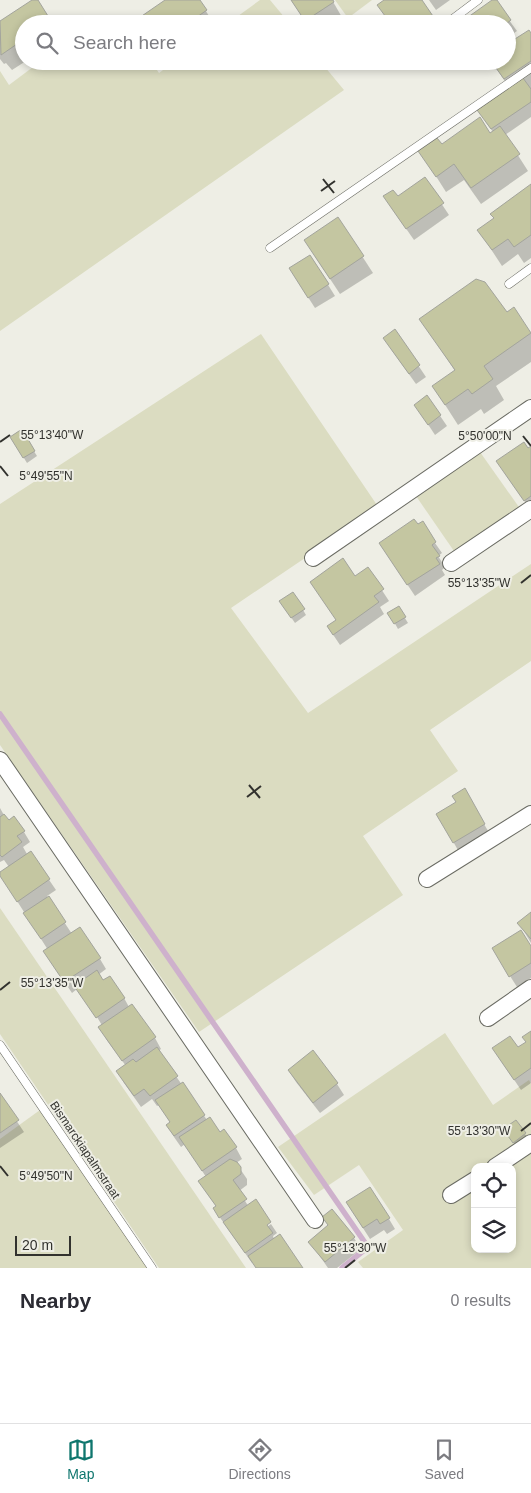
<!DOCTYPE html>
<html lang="en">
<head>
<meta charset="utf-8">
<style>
  body { margin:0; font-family:Arial,sans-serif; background:#f7f7f7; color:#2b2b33 }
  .controls { position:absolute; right:15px; bottom:15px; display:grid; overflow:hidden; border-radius:10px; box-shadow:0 2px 8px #0003 }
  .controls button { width:45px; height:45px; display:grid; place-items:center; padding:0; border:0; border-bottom:1px solid #e1e1e2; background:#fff; color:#2b2b33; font:25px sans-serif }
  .scale { position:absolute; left:15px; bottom:12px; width:56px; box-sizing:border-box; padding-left:5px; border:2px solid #32322e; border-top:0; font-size:14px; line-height:18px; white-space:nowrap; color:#32322e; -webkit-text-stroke:4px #eeeee5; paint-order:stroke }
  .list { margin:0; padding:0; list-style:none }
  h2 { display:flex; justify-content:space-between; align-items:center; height:65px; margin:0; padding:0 20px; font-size:21px }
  h2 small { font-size:16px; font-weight:400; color:#7c7c81 }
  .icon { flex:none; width:28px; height:28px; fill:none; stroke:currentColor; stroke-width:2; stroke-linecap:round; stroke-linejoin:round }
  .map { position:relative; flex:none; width:531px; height:1268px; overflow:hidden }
  .search { position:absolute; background:#fff; box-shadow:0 2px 8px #0003; left:15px; right:15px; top:15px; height:55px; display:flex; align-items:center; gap:12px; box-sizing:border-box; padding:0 18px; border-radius:28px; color:#7c7c81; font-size:19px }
  .sheet { height:155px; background:#fff }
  nav { display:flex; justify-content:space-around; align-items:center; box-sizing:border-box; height:70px; border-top:1px solid #e1e1e2; background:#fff; font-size:14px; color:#7c7c81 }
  nav a { display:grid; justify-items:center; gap:2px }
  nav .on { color:#0f766e }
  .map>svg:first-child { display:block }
  .green { fill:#dbdcc1; fill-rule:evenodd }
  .shadow { fill:#0003 }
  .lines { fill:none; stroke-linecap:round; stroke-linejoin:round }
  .stream { stroke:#ceb1cc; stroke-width:5.5 }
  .building { fill:#c4c6a1; stroke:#a3a49c }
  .service-casing { stroke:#6a6b63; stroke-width:9 }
  .minor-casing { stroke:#6a6b63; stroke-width:18 }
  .service { stroke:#fff; stroke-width:8 }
  .minor { stroke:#fff; stroke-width:16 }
  .ticks { fill:none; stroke:#32322e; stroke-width:2 }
  .labels { text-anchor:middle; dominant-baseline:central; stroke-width:4; stroke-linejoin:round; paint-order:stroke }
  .street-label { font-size:12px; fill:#32322e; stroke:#eeeee5 }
  .ticks-label { font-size:12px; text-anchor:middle; fill:#32322e; stroke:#eeeee5; stroke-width:4; stroke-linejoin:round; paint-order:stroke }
</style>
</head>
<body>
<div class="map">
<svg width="531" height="1268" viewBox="0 0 531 1268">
  <rect width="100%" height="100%" fill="#eeeee5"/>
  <g class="green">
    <polygon points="260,0 270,0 290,24 227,24"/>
    <polygon points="335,0 372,0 348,18"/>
    <polygon points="41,61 151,61 159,73 175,61 320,61 344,90 0,331 0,71 9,85"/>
    <polygon points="261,334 379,508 231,608 308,713 531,564 531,661 430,730 458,771 363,836 403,895 199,1032 0,745 0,504"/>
    <polygon points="480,452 521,510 456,554 416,496"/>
    <polygon points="0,908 246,1268 159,1268 0,1034"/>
    <path d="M 445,1033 L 493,1105 L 529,1080 L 531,1084 L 531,1268 L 363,1268 L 358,1262 L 403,1230 L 359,1165 L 314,1195 L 278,1147 ZM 475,1167 L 512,1167 L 512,1249 L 475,1249 Z"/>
    <polygon points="40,1110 148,1268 0,1268 0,1139"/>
  </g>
  <g class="shadow">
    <polygon points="34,0 36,0 24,24 24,61 26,61 12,70 6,63 4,64 0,59 0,22"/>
    <polygon points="167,0 199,0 214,24 139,24"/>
    <polygon points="291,0 332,0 343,19 335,24 307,24"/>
    <polygon points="429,0 450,0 436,10"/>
    <polygon points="494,0 517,31 507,38 507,24 467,24"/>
    <polygon points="531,35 531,117 505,135 528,171 481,204 464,180 446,192 420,151 490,134 493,132 485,121 510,89 496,68 507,61"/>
    <polygon points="425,179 449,215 414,240 391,207 397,198"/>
    <polygon points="531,185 531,258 524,263 518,254 502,266 479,231 495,219"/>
    <polygon points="338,219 373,273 340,294 315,256"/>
    <polygon points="310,256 335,296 315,308 297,280"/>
    <polygon points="506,314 531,334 531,362 496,386 504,400 484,414 481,409 458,425 433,386 455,371 421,319"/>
    <polygon points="395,331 426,377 416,384 391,349"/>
    <polygon points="427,397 447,426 435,435 416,406"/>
    <polygon points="21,431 37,456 27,463 11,437"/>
    <polygon points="531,448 531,510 504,472"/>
    <polygon points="435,543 442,553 438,556 445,567 442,570 445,575 415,596 387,554"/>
    <polygon points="368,569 389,601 380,607 384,614 340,645 328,627 337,621 355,578"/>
    <polygon points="284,607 303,610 306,615 295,623"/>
    <polygon points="398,607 408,623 398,629 389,613"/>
    <polygon points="464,790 491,836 460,854 438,814 457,803"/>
    <polygon points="0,808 5,817 24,832 30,842 23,847 27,854 30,852 56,890 47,896 72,934 100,959 106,969 98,975 103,982 124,998 129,1007 155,1038 161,1049 158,1051 207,1120 220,1133 224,1130 236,1148 242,1159 236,1163 247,1179 247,1185 239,1191 263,1230 271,1224 277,1233 273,1236 274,1239 280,1236 302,1268 257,1268 253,1262 252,1263 221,1219 214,1208 217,1207 206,1192 206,1177 185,1144 181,1147 174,1137 168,1126 171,1123 159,1105 157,1106 152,1099 141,1107 124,1083 118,1072 126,1066 106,1039 103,1027 94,1012 77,989 72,993 51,962 48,950 0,874 9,867 4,860 0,862"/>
    <polygon points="531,913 531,943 519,923"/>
    <polygon points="531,948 531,978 517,987 500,960"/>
    <polygon points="531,1032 531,1083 521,1090 500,1059 527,1042"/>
    <polygon points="313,1052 337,1084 344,1095 320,1113 296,1082 289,1071"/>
    <polygon points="0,1096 24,1132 0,1148"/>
    <polygon points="508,1134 525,1134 528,1139 517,1147"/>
    <polygon points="332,1211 354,1238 361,1249 337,1268 328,1268 310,1242 329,1226"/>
    <polygon points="354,1214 389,1219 395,1229 387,1234 384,1230 370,1239"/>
  </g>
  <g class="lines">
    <polyline class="stream" points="0,714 368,1247 342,1268"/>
  </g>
  <g class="building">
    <polygon points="32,0 38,0 53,24 24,24 24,45 20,48 17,44 1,55 0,21"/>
    <polygon points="165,0 200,0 207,10 187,24 138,24 136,20"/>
    <polygon points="291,0 333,0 334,2 305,21"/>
    <polygon points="384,0 422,0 437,22 434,24 413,24 412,22 410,24 391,24 377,5"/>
    <polygon points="492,0 497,0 511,20 506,24 466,24 464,20"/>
    <polygon points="529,30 531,33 531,61 504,79 491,61 507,61 507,44"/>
    <polygon points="523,78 531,89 531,102 491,129 477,110"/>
    <polygon points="480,117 490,133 500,126 520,154 471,188 454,164 436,177 418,151 437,138 442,144"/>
    <polygon points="425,177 444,203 406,229 383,196 393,190 398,196"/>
    <polygon points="531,184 531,235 514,247 508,239 492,250 477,230 494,218 490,214"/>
    <polygon points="338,217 364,256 330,279 304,240"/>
    <polygon points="310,255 329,284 308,298 289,268"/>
    <polygon points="476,279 485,282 507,312 514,307 531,333 484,366 493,379 472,394 468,389 445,405 432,386 455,370 419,319"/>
    <polygon points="395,329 420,365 409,374 383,338"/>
    <polygon points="427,395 441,415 428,425 414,405"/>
    <polygon points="22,429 35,451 23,458 10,437"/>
    <polygon points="524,442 528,448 531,446 531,496 524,501 496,461"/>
    <polygon points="414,519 418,524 423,521 436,542 432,545 440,556 436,558 440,564 407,585 379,543"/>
    <polygon points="343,558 355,576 368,567 384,589 374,596 379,602 333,635 327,626 336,620 310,582"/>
    <polygon points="293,592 305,609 291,618 279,601"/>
    <polygon points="399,606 406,617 394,624 387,613"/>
    <polygon points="465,788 485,824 453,843 436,814 456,802 452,796"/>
    <polygon points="4,814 9,820 14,816 25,831 17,836 22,842 2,857 0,855 0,817"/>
    <polygon points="31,851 50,879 17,902 0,876 0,872"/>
    <polygon points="49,896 66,922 41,939 23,913"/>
    <polygon points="531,912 531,939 517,923"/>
    <polygon points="80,927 101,958 64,982 43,951"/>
    <polygon points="521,930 531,946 531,963 509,977 492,948"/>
    <polygon points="97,970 103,980 110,976 125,998 96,1018 74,986"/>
    <polygon points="132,1004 156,1037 122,1061 98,1027"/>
    <polygon points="531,1031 531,1068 514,1080 492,1048 510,1036 518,1047 526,1042 522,1037"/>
    <polygon points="157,1047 178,1076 150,1096 144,1089 134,1096 116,1071 133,1059 136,1062"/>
    <polygon points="313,1050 338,1083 313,1103 288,1070"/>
    <polygon points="183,1082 205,1115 174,1136 166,1125 170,1122 155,1100"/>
    <polygon points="0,1093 19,1120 0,1133"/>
    <polygon points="210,1117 220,1132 224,1129 237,1147 202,1171 179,1137"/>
    <polygon points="516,1120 526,1133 513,1143 503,1129"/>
    <polygon points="230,1159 237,1162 241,1167 241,1174 233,1180 247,1199 219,1218 213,1208 216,1206 198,1181"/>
    <polygon points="370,1187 390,1218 380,1224 377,1219 363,1228 346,1202"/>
    <polygon points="256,1199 271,1222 267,1225 273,1233 245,1253 223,1222"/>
    <polygon points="332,1209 355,1237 325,1262 308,1242 328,1225 322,1217"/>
    <polygon points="280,1234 303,1268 256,1268 248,1256"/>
  </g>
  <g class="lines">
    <defs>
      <g id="service">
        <polyline points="446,24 478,0"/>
        <polyline points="270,248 531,68"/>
        <polyline points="509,284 531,268"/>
        <polyline points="0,1045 152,1268"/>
      </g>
      <g id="minor">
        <polyline points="313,558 531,408"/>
        <polyline points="451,563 531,509"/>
        <polyline points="0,760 315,1220"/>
        <polyline points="427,879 531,814"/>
        <polyline points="488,1018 531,988"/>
        <polyline points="495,1167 531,1143"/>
        <polyline points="451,1195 475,1180"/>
      </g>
    </defs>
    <use href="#service" class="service-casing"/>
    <use href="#minor" class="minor-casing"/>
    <use href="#service" class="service"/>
    <use href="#minor" class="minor"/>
  </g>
  <path class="ticks" d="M 323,179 L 334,193M 321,191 L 335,181M 523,436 L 531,446M 0,442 L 10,435M 0,466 L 8,476M 521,583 L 531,575M 249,785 L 260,798M 247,797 L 261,786M 0,990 L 10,982M 521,1131 L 531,1123M 0,1166 L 8,1176M 345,1268 L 355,1260"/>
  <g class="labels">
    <g class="street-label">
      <text transform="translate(85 1150) rotate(56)">Bismarckiapalmstraat</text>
    </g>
  </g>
  <g class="ticks-label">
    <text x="52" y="439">55°13'40"W</text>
    <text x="485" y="440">5°50'00"N</text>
    <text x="46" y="480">5°49'55"N</text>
    <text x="479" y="587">55°13'35"W</text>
    <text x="52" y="987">55°13'35"W</text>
    <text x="479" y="1135">55°13'30"W</text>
    <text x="46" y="1180">5°49'50"N</text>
    <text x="355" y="1252">55°13'30"W</text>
  </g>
</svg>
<div class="controls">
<button><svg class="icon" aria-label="locate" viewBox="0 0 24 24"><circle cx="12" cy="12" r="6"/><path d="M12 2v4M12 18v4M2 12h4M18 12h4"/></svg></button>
<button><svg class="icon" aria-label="layers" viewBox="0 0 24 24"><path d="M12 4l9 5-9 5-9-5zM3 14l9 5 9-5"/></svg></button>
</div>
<div class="scale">20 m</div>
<div class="search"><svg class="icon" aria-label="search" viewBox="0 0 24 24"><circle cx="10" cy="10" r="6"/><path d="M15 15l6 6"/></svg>Search here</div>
</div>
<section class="sheet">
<h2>Nearby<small>0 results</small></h2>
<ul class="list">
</ul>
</section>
<nav>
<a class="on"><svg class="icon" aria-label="map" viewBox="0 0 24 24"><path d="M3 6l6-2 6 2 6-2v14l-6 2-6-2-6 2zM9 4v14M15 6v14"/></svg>Map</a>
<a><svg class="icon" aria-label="directions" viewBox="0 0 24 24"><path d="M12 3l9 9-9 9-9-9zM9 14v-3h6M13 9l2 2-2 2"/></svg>Directions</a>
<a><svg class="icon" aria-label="saved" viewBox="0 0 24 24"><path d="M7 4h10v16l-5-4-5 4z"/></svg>Saved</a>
</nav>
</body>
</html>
